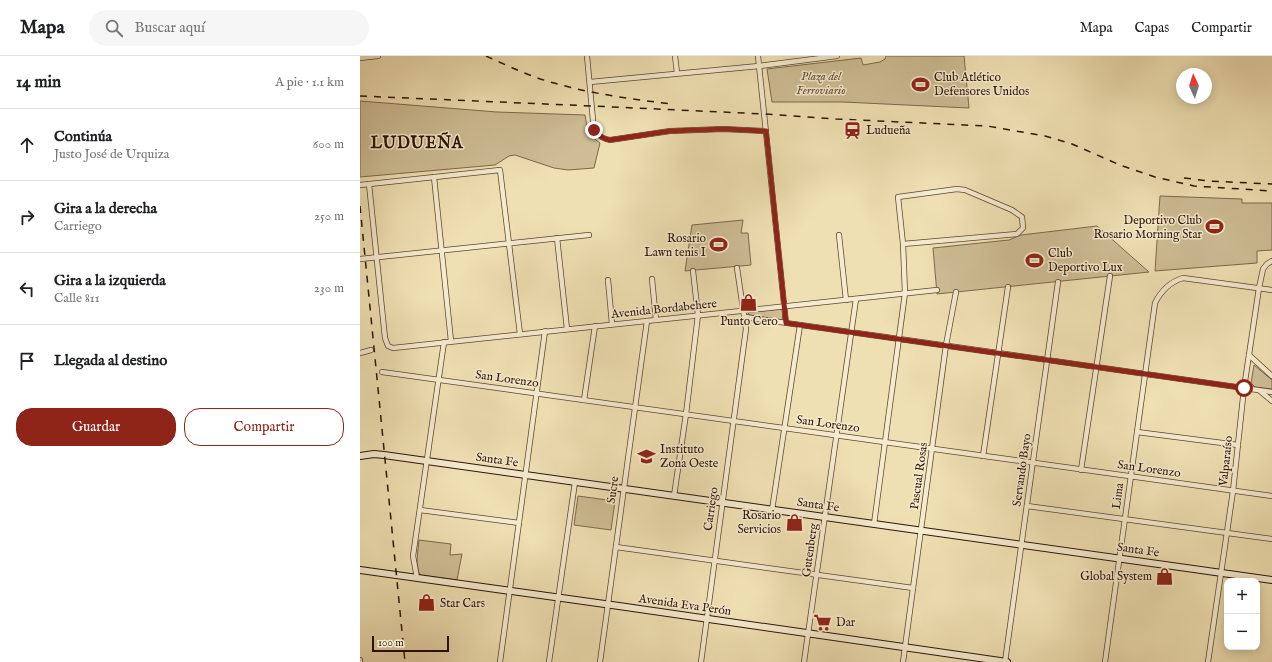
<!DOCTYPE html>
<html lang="es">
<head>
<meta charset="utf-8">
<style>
  body { margin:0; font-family:"IM FELL English",serif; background:#f6f6f6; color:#202124 }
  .controls { position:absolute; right:12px; bottom:12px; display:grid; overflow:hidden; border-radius:8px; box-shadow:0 2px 10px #0003 }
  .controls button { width:36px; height:36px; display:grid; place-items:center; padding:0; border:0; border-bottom:1px solid #e0e0e0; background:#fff; color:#202124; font:20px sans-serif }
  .compass { position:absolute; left:816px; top:12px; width:36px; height:36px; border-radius:50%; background:#fff; box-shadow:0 2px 10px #0003; rotate:356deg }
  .scale { position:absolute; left:12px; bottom:10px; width:77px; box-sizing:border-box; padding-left:4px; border:2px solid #2c1305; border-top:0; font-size:11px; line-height:14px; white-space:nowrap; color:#2c1305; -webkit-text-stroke:3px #f5ebce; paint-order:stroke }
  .stop { position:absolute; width:12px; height:12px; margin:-9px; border:3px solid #8f2418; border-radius:50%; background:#fff }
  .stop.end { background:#8f2418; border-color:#fff; box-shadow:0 1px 4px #0008 }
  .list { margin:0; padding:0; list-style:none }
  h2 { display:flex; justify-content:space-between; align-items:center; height:52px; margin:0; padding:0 16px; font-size:17px }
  h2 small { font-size:13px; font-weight:400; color:#757577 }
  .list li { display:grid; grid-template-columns:26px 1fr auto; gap:12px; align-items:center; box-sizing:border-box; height:72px; padding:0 16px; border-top:1px solid #e0e0e0 }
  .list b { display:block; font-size:15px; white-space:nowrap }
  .list p { margin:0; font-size:13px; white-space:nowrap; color:#757577 }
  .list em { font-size:13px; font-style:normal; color:#757577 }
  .actions { display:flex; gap:8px; padding:12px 16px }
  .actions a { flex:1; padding:9px 0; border:1px solid #8f2418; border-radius:16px; text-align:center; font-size:14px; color:#8f2418 }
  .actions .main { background:#8f2418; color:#fff }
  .icon { flex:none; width:22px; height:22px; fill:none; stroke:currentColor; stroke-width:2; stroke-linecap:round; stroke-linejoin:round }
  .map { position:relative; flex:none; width:912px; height:606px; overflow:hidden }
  header { display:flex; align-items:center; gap:24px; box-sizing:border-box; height:56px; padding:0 20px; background:#fff; border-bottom:1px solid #e0e0e0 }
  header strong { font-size:19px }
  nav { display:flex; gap:22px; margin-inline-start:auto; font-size:14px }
  .search { width:280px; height:36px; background:#f6f6f6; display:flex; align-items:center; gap:10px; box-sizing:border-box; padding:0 14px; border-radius:22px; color:#757577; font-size:15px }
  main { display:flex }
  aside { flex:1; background:#fff }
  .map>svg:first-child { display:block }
  .green { fill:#cebd95; stroke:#7d684d }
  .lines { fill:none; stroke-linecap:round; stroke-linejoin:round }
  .street-casing { stroke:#5d4630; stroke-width:6 }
  .secondary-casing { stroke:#2c1305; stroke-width:8 }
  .street { stroke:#f5ebce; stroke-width:4.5 }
  .secondary { stroke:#f5ebce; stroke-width:6 }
  .rail { stroke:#2c1305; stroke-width:1.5; stroke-dasharray:7 7; stroke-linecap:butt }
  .route { stroke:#8f2418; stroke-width:5 }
  .labels { text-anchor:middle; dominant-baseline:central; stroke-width:3; stroke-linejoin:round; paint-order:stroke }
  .park-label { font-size:12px; font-style:italic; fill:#654e37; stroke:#f5ebce }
  .poi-label { font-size:12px; fill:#2c1305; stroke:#f5ebce; text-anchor:start }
  .street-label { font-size:12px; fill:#2c1305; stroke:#f5ebce }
  .district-label { font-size:16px; font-weight:bold; letter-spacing:1px; fill:#2c1305; stroke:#f5ebce }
</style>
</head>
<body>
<header>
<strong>Mapa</strong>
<div class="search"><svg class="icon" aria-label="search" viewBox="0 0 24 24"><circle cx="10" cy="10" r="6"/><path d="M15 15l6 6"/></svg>Buscar aquí</div>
<nav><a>Mapa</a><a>Capas</a><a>Compartir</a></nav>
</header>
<main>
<aside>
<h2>14 min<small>A pie · 1.1 km</small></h2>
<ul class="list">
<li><svg class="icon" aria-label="ahead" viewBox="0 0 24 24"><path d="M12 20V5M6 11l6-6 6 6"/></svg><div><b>Continúa</b><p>Justo José de Urquiza</p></div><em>600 m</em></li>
<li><svg class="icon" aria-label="right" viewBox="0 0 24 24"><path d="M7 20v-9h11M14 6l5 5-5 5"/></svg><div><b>Gira a la derecha</b><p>Carriego</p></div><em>250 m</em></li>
<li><svg class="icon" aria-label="left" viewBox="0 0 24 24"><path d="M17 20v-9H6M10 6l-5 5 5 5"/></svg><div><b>Gira a la izquierda</b><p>Calle 811</p></div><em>230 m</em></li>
<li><svg class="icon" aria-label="arrive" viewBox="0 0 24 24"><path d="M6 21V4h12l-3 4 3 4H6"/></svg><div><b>Llegada al destino</b></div></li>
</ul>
<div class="actions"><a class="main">Guardar</a><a>Compartir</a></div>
</aside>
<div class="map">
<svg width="912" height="606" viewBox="0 0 912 606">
  <rect width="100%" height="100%" fill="#efe0b3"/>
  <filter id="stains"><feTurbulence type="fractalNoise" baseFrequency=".005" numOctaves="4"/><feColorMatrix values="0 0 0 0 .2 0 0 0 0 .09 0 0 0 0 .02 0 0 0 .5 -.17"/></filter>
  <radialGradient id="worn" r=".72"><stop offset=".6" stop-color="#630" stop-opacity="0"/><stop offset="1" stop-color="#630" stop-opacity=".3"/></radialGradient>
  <g class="green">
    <polygon points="526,0 604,0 609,52 483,46 412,46 407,13 501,2 503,9 520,6 525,3"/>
    <path d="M 0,45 L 137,56 L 225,59 C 227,73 228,79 240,87 L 234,112 L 208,114 L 194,112 L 155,99 L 149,100 L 135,109 L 0,121 Z"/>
    <polygon points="800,140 882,143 882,147 912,147 912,194 897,195 897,207 795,215"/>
    <polygon points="383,164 381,177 388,177 391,209 325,215 332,169"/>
    <polygon points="737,170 789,216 577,238 573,192 649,184 661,179"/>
    <polygon points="421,253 423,254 423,264 390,259 388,258 390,256"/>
    <polygon points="894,309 912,324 912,333 895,331 891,327"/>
    <polygon points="218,440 255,445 251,474 214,469"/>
    <path d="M 59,484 L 91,488 L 90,499 L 102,498 L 97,524 L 60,519 C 55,509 58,495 59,484 Z"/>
  </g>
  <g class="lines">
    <defs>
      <g id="street">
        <path d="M 227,0 L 234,75 C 239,80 243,83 250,84 L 310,75 L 364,73 L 406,75"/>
        <polyline points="315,0 317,17"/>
        <polyline points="398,0 426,267"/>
        <polyline points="0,2 18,0"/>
        <polyline points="230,26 399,10 477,0"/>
        <polyline points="74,121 91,285"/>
        <polyline points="9,128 25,282 28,290 33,292 577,234"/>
        <polyline points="0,129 140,114 160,278"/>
        <polyline points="479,179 486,244"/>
        <polyline points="197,182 207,273"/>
        <polyline points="0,203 229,179"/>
        <polyline points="292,223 296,264"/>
        <polyline points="248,224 252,268"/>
        <polyline points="385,261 912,336"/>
        <polyline points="0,297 11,294"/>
        <polyline points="889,299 912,320"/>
        <polyline points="22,316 912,440"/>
        <polyline points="900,335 912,345"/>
        <polyline points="224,344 235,270"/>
        <polyline points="777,376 878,389"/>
        <polyline points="623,400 648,231"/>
        <polyline points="721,414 750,220"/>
        <polyline points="314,440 326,358 338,259 333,215"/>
        <polyline points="667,450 912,483"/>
        <polyline points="60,454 159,467"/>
        <polyline points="412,454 440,269"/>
        <polyline points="514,468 545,237 543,188 538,141 597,133 605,134 652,154 662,161 663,172 657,178 543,188"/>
        <polyline points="256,491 553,532"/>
        <polyline points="57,522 53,500 84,286"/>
        <polyline points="0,604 0,606"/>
        <polyline points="140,606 185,275"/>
        <polyline points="189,606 215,426"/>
        <polyline points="240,606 287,265"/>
        <polyline points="341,606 386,273 377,212"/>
        <polyline points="444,606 496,243"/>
        <polyline points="543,606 586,289 596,236"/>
        <polyline points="645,606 698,226"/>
        <path d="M 745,606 L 795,247 C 801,235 810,226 823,222 L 912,234"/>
        <polyline points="848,606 873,435 884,332 899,232 903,213 907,208 912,205"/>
      </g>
      <g id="secondary">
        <polyline points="0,400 14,398 24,399 912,524"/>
        <path d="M 0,514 C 216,543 431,575 647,606"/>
      </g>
    </defs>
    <use href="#street" class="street-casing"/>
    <use href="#secondary" class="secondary-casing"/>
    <use href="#street" class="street"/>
    <use href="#secondary" class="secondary"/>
    <g class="rail">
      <path d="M 126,0 C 148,10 171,21 194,27 C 232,38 272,43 311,48"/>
      <polyline points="0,40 232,50 404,58 476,63 627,70 685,80 712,88 760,109 795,121 834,130 912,135"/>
      <polyline points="824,122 848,125 912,128"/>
      <polyline points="0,150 45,606"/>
    </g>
  </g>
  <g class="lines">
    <path class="route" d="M 234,74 C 239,80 243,83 250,84 L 310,75 L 364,73 L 406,75 L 426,267 L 884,332"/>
  </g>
  <defs>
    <symbol id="stadium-bare" viewBox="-9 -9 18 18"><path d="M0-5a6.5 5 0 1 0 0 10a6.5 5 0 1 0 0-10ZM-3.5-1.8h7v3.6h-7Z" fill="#8f2418" stroke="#f5ebce" stroke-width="2.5" paint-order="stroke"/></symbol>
    <symbol id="station-bare" viewBox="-9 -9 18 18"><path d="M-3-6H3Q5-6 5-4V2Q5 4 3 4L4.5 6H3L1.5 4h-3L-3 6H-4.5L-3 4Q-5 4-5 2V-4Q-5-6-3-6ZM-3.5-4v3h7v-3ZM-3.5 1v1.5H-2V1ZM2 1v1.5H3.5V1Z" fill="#8f2418" stroke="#f5ebce" stroke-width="2.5" paint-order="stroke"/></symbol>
    <symbol id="shop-bare" viewBox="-9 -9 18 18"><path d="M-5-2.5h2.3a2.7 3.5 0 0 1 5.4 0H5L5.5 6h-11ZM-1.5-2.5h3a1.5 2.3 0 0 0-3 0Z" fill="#8f2418" stroke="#f5ebce" stroke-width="2.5" paint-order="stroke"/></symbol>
    <symbol id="university-bare" viewBox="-9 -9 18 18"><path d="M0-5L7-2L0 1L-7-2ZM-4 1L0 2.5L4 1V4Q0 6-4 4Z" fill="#8f2418" stroke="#f5ebce" stroke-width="2.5" paint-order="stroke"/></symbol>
    <symbol id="supermarket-bare" viewBox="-9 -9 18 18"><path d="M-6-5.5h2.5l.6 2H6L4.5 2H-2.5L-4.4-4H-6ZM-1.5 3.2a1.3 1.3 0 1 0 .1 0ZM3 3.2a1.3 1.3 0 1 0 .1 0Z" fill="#8f2418" stroke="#f5ebce" stroke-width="2.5" paint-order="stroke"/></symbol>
  </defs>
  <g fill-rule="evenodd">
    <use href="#stadium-bare" x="548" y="16" width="25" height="25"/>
    <use href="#station-bare" x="480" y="62" width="25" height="25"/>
    <use href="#stadium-bare" x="842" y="158" width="25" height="25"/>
    <use href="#stadium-bare" x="346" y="176" width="25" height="25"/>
    <use href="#stadium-bare" x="662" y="192" width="25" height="25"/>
    <use href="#shop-bare" x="376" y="234" width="25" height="25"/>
    <use href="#university-bare" x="274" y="388" width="25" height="25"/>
    <use href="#shop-bare" x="422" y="454" width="25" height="25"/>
    <use href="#shop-bare" x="792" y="508" width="25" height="25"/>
    <use href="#shop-bare" x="54" y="534" width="25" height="25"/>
    <use href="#supermarket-bare" x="450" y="554" width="25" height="25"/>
  </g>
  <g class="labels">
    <g class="park-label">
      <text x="461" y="20">Plaza del<tspan x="461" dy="14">Ferroviario</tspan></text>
    </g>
    <g class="poi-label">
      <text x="574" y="21">Club Atlético<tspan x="574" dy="14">Defensores Unidos</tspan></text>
      <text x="506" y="74">Ludueña</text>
      <text x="842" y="164" text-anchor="end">Deportivo Club<tspan x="842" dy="14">Rosario Morning Star</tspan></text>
      <text x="346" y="182" text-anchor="end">Rosario<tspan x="346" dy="14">Lawn tenis I</tspan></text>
      <text x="688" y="197">Club<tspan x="688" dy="14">Deportivo Lux</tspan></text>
      <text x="389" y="265" text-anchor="middle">Punto Cero</text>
      <text x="300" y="393">Instituto<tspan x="300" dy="14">Zona Oeste</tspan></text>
      <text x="421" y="459" text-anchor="end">Rosario<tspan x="421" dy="14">Servicios</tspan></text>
      <text x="792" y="520" text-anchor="end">Global System</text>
      <text x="80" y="547">Star Cars</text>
      <text x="476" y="566">Dar</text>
    </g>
    <g class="street-label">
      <text transform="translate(304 253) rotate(-6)">Avenida Bordabehere</text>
      <text transform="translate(147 323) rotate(8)">San Lorenzo</text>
      <text transform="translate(468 368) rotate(8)">San Lorenzo</text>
      <text transform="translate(137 404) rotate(8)">Santa Fe</text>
      <text transform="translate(866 405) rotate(-84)">Valparaíso</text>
      <text transform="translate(789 413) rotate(8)">San Lorenzo</text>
      <text transform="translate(662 414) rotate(-82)">Servando Bayo</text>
      <text transform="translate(559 420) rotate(-82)">Pascual Rosas</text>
      <text transform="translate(253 434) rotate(-82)">Sucre</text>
      <text transform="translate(758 440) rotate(-82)">Lima</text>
      <text transform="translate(458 449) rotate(8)">Santa Fe</text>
      <text transform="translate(351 453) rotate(-82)">Carriego</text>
      <text transform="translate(450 494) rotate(-82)">Gutenberg</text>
      <text transform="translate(778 494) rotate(8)">Santa Fe</text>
      <text transform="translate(325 549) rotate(8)">Avenida Eva Perón</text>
    </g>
    <g class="district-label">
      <text x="57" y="88">LUDUEÑA</text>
    </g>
  </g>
  <rect width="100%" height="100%" filter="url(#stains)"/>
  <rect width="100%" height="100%" fill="url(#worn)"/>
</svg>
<div class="controls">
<button>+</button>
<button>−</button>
</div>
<svg class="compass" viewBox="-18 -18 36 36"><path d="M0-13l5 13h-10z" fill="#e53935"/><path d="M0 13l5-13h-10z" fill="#757577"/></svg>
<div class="scale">100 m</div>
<div class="stop" style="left:884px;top:332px"></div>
<div class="stop end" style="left:234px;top:74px"></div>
</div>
</main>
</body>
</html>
